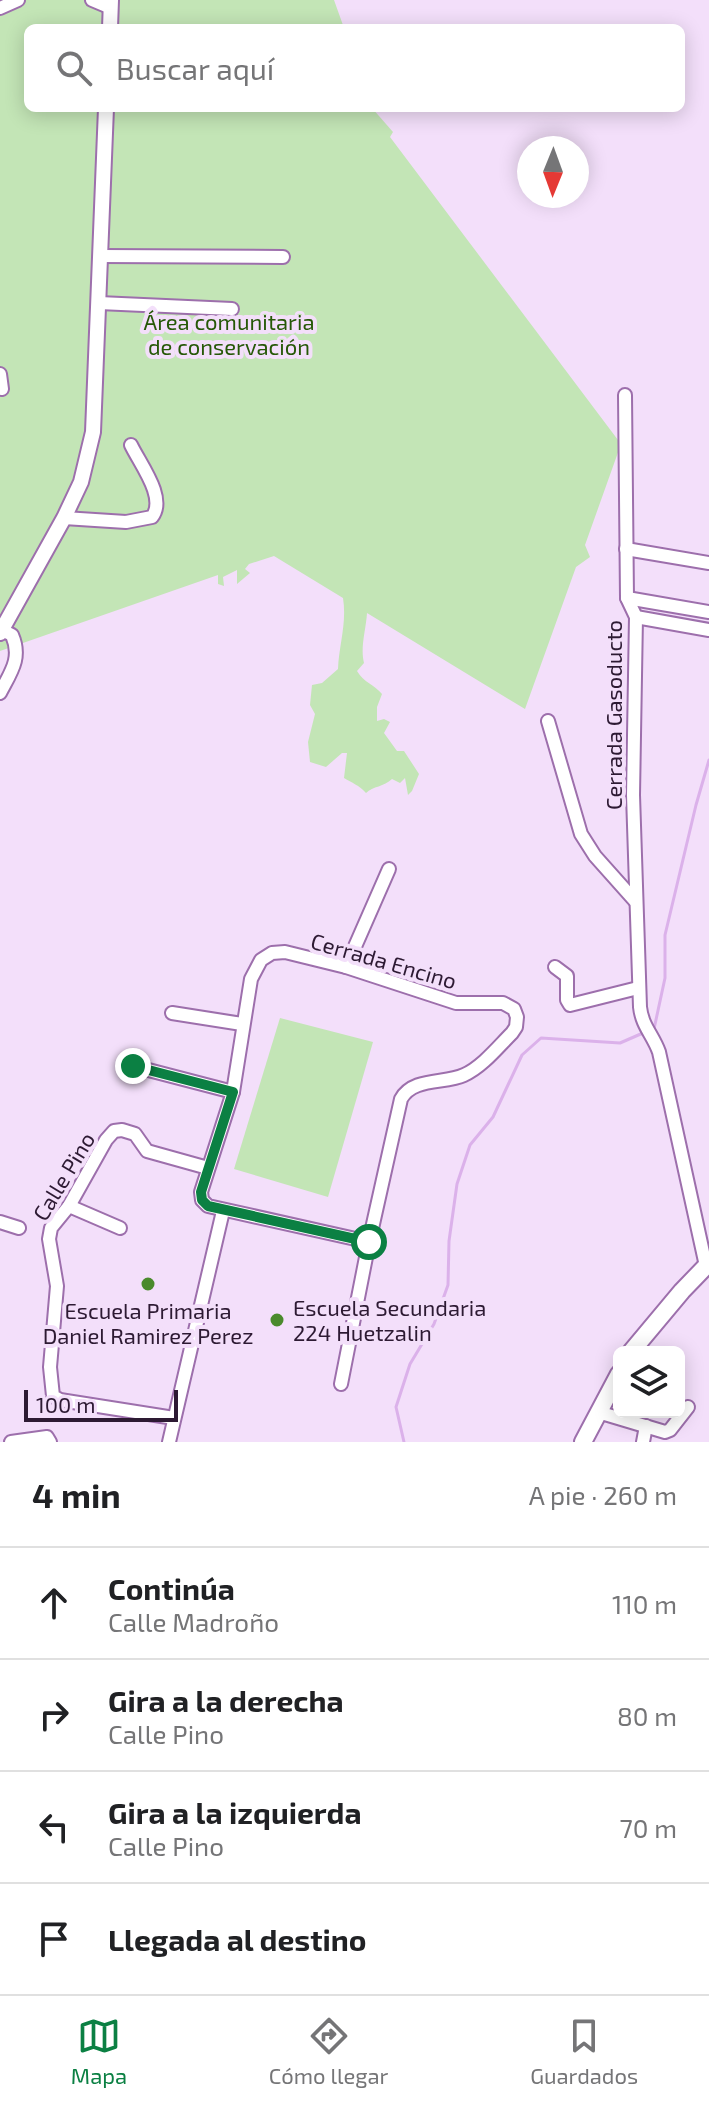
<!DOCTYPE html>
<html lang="es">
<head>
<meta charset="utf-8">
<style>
  body { margin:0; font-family:"Exo 2",sans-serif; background:#f6f6f6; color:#202124 }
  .controls { position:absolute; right:24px; bottom:24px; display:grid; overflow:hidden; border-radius:12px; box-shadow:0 4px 20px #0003 }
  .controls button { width:72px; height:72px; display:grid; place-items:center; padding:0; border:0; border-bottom:2px solid #e0e0e0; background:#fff; color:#202124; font:40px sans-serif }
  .compass { position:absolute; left:517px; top:136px; width:72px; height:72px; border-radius:50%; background:#fff; box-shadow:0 4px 20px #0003; rotate:181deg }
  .scale { position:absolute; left:24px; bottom:20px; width:154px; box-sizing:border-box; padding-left:8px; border:4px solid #2d1a33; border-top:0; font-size:22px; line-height:28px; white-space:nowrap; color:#2d1a33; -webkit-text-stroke:6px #f3dffa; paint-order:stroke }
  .stop { position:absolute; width:24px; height:24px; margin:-18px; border:6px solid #0b8043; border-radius:50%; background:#fff }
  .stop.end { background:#0b8043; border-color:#fff; box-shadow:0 2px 8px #0008 }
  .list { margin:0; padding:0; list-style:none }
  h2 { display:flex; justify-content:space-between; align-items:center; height:104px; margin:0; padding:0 32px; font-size:34px }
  h2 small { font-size:26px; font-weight:400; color:#757577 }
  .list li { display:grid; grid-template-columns:52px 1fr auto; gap:24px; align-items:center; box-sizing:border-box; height:112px; padding:0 32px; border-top:2px solid #e0e0e0 }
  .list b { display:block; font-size:30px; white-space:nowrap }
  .list p { margin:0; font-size:26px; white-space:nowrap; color:#757577 }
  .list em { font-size:26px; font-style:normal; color:#757577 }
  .icon { flex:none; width:44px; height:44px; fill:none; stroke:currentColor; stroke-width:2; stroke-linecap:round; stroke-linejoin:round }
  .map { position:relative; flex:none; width:709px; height:1442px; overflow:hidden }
  .search { position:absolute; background:#fff; box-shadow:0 4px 20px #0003; left:24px; right:24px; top:24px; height:88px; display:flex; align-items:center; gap:20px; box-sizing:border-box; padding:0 28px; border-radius:12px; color:#757577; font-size:30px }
  .sheet { height:552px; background:#fff }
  nav { display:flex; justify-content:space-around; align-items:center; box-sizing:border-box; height:112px; border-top:2px solid #e0e0e0; background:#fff; font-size:22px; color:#757577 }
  nav a { display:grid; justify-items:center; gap:4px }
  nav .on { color:#0b8043 }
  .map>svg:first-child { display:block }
  .green { fill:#c3e5b6 }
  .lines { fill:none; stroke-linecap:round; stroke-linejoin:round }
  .stream { stroke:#dbb1ea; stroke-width:3 }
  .minor-casing { stroke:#9d6fac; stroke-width:16 }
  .tertiary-casing { stroke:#9d6fac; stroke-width:18 }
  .secondary-casing { stroke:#9d6fac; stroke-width:20 }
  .minor { stroke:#fff; stroke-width:12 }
  .tertiary { stroke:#fff; stroke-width:14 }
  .secondary { stroke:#fff; stroke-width:16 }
  .route { stroke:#0b8043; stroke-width:10 }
  .poi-dot { fill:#4a8a2c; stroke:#f3dffa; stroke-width:3 }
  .labels { text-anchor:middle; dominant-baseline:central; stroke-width:8; stroke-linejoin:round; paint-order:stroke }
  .park-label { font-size:22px; fill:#265807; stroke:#f3dffa }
  .street-label { font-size:22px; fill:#2d1a33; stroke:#f3dffa }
  .poi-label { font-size:22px; fill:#2d1a33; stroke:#f3dffa; text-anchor:start }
</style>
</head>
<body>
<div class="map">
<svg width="709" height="1442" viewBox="0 0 709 1442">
  <rect width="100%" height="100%" fill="#f3dffa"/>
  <g class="green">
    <path d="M 0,0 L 334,0 L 344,28 L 28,28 L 28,108 L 372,108 L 393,132 L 390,137 L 621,444 L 585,545 L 590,557 L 576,567 L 525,709 L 367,613 C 366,630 360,647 364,663 L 357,671 C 364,683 374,684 382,694 L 377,707 L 377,721 L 384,719 L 390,722 L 384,733 L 397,751 L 404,751 L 419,774 L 412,791 L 408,795 L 405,778 L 400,783 L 392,779 C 384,787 373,786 366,793 C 359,785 352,783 344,778 L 347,753 L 342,753 L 326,767 L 310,762 L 308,742 L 315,714 L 310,705 L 312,685 L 322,683 L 338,669 C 339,645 347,623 343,598 L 274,556 L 249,564 L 245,569 L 250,573 L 237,584 L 237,570 L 223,577 L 224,586 L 218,584 L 218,575 L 0,651 Z"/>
    <polygon points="280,1018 373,1042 328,1197 234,1169"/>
  </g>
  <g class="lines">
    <g class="stream">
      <polyline points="654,1029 665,978 665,935 696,805 709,760"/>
      <polyline points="404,1442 396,1407 410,1364 434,1324 448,1285 449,1241 457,1184 470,1145 493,1117 522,1055 541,1038 620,1043 643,1033"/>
    </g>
    <defs>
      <g id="minor">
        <polyline points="92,0 111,8"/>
        <polyline points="0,8 18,0"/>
        <polyline points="100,256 283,257"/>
        <polyline points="99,303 232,309"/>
        <polyline points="0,374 2,389"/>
        <path d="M 625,395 L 627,598 L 636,617 L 633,795 L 640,1007 C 642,1026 653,1035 659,1052 L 706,1266"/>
        <path d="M 64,518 L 126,522 L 152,517 C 167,498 140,464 131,445"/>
        <polyline points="626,549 709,563"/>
        <polyline points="627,598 709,612"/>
        <polyline points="636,617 709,630"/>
        <path d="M 0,693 C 11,672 22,658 12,635 L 2,630"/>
        <polyline points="548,721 581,834 595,856 636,902"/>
        <polyline points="346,967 389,869"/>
        <polyline points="555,967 567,976 567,1000 570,1005 638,988"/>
        <polyline points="172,1013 242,1024"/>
        <polyline points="133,1066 233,1092 201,1192 202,1200 208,1206 369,1242"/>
        <path d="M 233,1092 L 251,979 L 261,960 L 272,953 L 285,952 L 346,967 L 456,1003 L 503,1003 L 514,1009 L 517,1017 L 516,1027 L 512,1033 C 498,1047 482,1067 464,1075 C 445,1084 413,1077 401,1099 L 369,1242 L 341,1384"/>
        <polyline points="69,1206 120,1228"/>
        <polyline points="0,1222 19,1228"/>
        <polyline points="598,1412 665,1432 670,1430 688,1407"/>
        <polyline points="174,1418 60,1400 53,1396 50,1367 57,1286 49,1239 51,1228 69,1206 106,1140 114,1131 122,1130 135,1134 147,1151 208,1168"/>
        <polyline points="11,1442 47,1437 50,1442"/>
        <polyline points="169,1442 223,1211"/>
        <polyline points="643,1442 646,1426"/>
      </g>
      <g id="tertiary">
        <polyline points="110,28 111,0"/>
        <polyline points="0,633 64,518 81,482 93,432 106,108"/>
      </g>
      <g id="secondary">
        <polyline points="631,1352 682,1291 709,1263"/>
        <polyline points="583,1442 619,1374"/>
      </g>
    </defs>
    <use href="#minor" class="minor-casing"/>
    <use href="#tertiary" class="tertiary-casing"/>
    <use href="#secondary" class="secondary-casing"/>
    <use href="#minor" class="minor"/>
    <use href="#tertiary" class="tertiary"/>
    <use href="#secondary" class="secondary"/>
  </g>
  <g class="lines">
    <polyline class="route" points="133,1066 233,1092 201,1192 202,1200 208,1206 369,1242"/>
  </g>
  <g class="poi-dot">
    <circle cx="148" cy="1284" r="8"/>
    <circle cx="277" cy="1320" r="8"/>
  </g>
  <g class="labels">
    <g class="park-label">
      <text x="229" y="321">Área comunitaria<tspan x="229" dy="25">de conservación</tspan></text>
    </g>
    <g class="street-label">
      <text transform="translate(613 715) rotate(-90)">Cerrada Gasoducto</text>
      <text transform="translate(384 960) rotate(16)">Cerrada Encino</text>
      <text transform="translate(63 1176) rotate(-59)">Calle Pino</text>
    </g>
    <g class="poi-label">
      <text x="293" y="1307">Escuela Secundaria<tspan x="293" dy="25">224 Huetzalin</tspan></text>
      <text x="148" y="1310" text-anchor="middle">Escuela Primaria<tspan x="148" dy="25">Daniel Ramirez Perez</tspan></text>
    </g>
  </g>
</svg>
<div class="controls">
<button><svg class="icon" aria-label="layers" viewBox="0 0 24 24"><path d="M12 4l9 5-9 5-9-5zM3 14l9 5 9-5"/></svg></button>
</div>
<svg class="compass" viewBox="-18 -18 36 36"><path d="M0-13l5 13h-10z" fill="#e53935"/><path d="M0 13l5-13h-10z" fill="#757577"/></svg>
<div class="scale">100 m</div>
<div class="stop" style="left:369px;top:1242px"></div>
<div class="stop end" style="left:133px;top:1066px"></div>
<div class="search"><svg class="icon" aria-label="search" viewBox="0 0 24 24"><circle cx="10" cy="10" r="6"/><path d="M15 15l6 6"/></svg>Buscar aquí</div>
</div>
<section class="sheet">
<h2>4 min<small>A pie · 260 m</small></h2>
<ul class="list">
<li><svg class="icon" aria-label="ahead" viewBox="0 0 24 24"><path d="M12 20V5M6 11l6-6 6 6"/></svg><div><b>Continúa</b><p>Calle Madroño</p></div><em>110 m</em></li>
<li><svg class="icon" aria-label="right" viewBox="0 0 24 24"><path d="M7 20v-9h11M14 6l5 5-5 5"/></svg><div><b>Gira a la derecha</b><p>Calle Pino</p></div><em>80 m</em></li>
<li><svg class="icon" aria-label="left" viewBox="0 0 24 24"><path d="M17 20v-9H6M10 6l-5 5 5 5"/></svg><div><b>Gira a la izquierda</b><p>Calle Pino</p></div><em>70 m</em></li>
<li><svg class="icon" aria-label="arrive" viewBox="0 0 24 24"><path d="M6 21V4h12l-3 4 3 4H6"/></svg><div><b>Llegada al destino</b></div></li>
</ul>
</section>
<nav>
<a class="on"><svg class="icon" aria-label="map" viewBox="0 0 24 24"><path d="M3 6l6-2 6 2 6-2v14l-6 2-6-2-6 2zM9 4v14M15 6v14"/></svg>Mapa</a>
<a><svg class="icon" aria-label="directions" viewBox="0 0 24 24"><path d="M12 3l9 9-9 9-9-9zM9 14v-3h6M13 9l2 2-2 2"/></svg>Cómo llegar</a>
<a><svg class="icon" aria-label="saved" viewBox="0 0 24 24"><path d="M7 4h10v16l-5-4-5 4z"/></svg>Guardados</a>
</nav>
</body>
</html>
